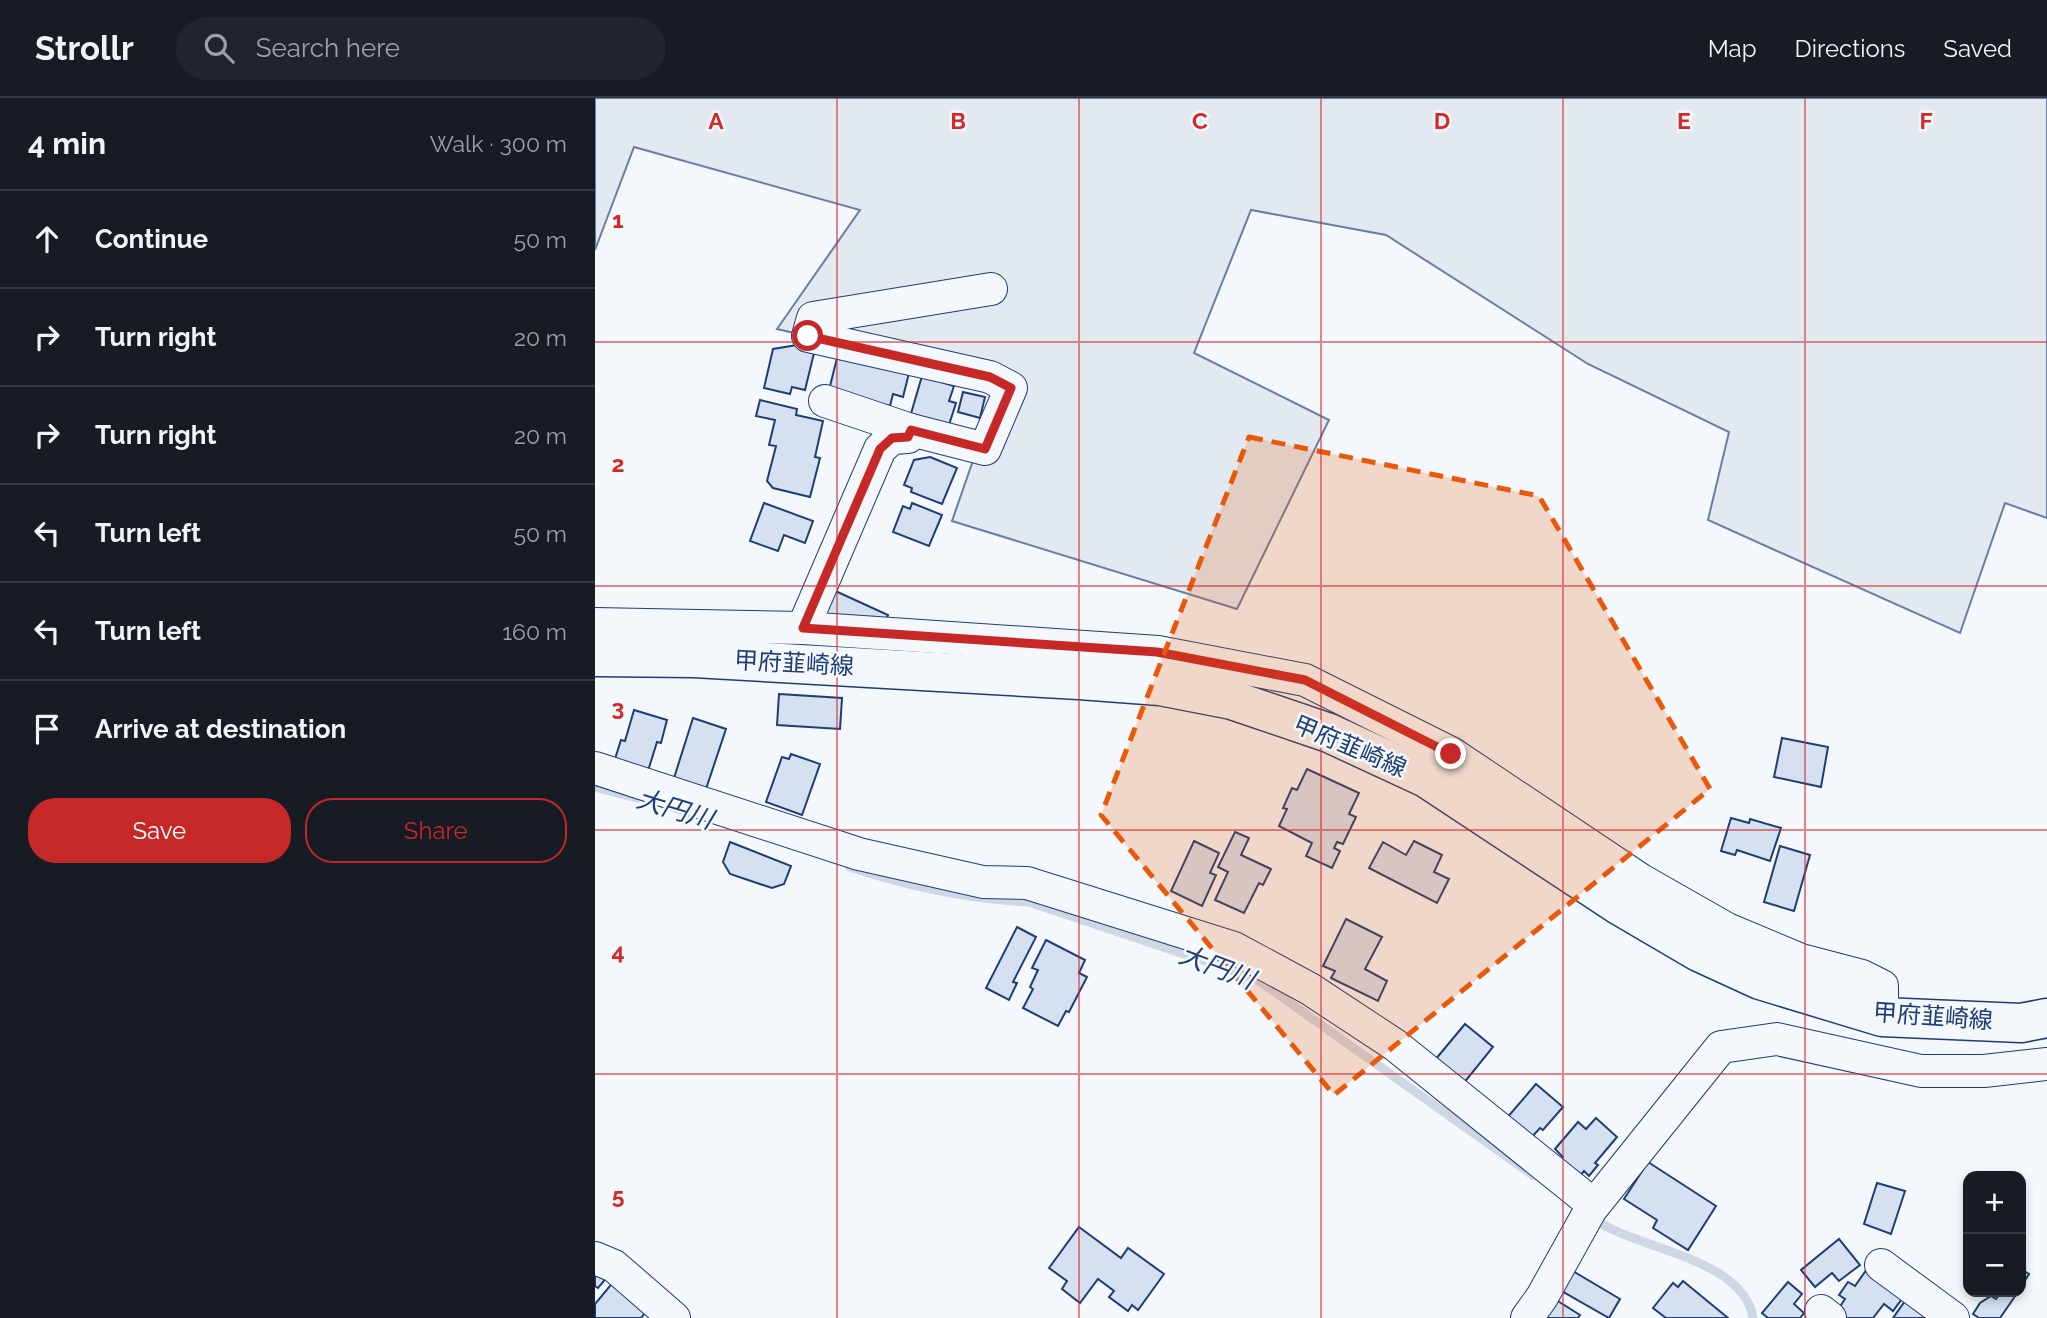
<!DOCTYPE html>
<html lang="en">
<head>
<meta charset="utf-8">
<style>
  body { margin:0; font-family:Raleway,"Noto Sans JP",sans-serif; background:#20242c; color:#f1f3f6 }
  .controls { position:absolute; right:21px; bottom:21px; display:grid; overflow:hidden; border-radius:14px; box-shadow:0 4px 10px #0003 }
  .controls button { width:63px; height:63px; display:grid; place-items:center; padding:0; border:0; border-bottom:2px solid #363941; background:#171b24; color:#f1f3f6; font:35px sans-serif }
  .stop { position:absolute; width:21px; height:21px; margin:-16px; border:5px solid #c62828; border-radius:50%; background:#fff }
  .stop.end { background:#c62828; border-color:#fff; box-shadow:0 2px 7px #0008 }
  .list { margin:0; padding:0; list-style:none }
  h2 { display:flex; justify-content:space-between; align-items:center; height:91px; margin:0; padding:0 28px; font-size:30px }
  h2 small { font-size:23px; font-weight:400; color:#9ea1a6 }
  .list li { display:grid; grid-template-columns:46px 1fr auto; gap:21px; align-items:center; box-sizing:border-box; height:98px; padding:0 28px; border-top:2px solid #363941 }
  .list b { display:block; font-size:26px; white-space:nowrap }
  .list em { font-size:23px; font-style:normal; color:#9ea1a6 }
  .actions { display:flex; gap:14px; padding:21px 28px }
  .actions a { flex:1; padding:16px 0; border:2px solid #c62828; border-radius:28px; text-align:center; font-size:24px; color:#c62828 }
  .actions .main { background:#c62828; color:#fff }
  .icon { flex:none; width:38px; height:38px; fill:none; stroke:currentColor; stroke-width:2; stroke-linecap:round; stroke-linejoin:round }
  .map { position:relative; flex:none; width:1452px; height:1220px; overflow:hidden }
  header { display:flex; align-items:center; gap:42px; box-sizing:border-box; height:98px; padding:0 35px; background:#171b24; border-bottom:2px solid #363941 }
  header strong { font-size:33px }
  nav { display:flex; gap:38px; margin-inline-start:auto; font-size:24px }
  .search { width:490px; height:63px; background:#20242c; display:flex; align-items:center; gap:18px; box-sizing:border-box; padding:0 24px; border-radius:38px; color:#9ea1a6; font-size:26px }
  main { display:flex }
  aside { flex:1; background:#171b24 }
  .map>svg:first-child { display:block }
  .green { fill:#e3e9f0; stroke:#687fa3; stroke-width:2 }
  .lines { fill:none; stroke-linecap:round; stroke-linejoin:round }
  .stream { stroke:#cfd7e4; stroke-width:9 }
  .building { fill:#d5e0f0; stroke:#1d3f73; stroke-width:2 }
  .minor-casing { stroke:#1d3f73; stroke-width:34 }
  .major-casing { stroke:#1d3f73; stroke-width:41 }
  .minor { stroke:#f4f7fb; stroke-width:32 }
  .major { stroke:#f4f7fb; stroke-width:38 }
  .route { stroke:#c62828; stroke-width:9 }
  .marked { fill:#e8590c; fill-opacity:0.2; stroke:#e8590c; stroke-width:5; stroke-dasharray:14 9; stroke-linejoin:round }
  .grid { fill:none; stroke:#d62828; stroke-width:2; stroke-opacity:0.55 }
  .labels { text-anchor:middle; dominant-baseline:central; stroke-width:5; stroke-linejoin:round; paint-order:stroke }
  .street-label { font-size:24px; fill:#1d3f73; stroke:#f4f7fb }
  .water-label { font-size:26px; font-style:italic; fill:#1d3f73; stroke:#f4f7fb }
  .grid-label { font-size:23px; text-anchor:middle; font-weight:bold; fill:#d62828; stroke:#f4f7fb; stroke-width:5; stroke-linejoin:round; paint-order:stroke }
</style>
</head>
<body>
<header>
<strong>Strollr</strong>
<div class="search"><svg class="icon" aria-label="search" viewBox="0 0 24 24"><circle cx="10" cy="10" r="6"/><path d="M15 15l6 6"/></svg>Search here</div>
<nav><a>Map</a><a>Directions</a><a>Saved</a></nav>
</header>
<main>
<aside>
<h2>4 min<small>Walk · 300 m</small></h2>
<ul class="list">
<li><svg class="icon" aria-label="ahead" viewBox="0 0 24 24"><path d="M12 20V5M6 11l6-6 6 6"/></svg><div><b>Continue</b></div><em>50 m</em></li>
<li><svg class="icon" aria-label="right" viewBox="0 0 24 24"><path d="M7 20v-9h11M14 6l5 5-5 5"/></svg><div><b>Turn right</b></div><em>20 m</em></li>
<li><svg class="icon" aria-label="right" viewBox="0 0 24 24"><path d="M7 20v-9h11M14 6l5 5-5 5"/></svg><div><b>Turn right</b></div><em>20 m</em></li>
<li><svg class="icon" aria-label="left" viewBox="0 0 24 24"><path d="M17 20v-9H6M10 6l-5 5 5 5"/></svg><div><b>Turn left</b></div><em>50 m</em></li>
<li><svg class="icon" aria-label="left" viewBox="0 0 24 24"><path d="M17 20v-9H6M10 6l-5 5 5 5"/></svg><div><b>Turn left</b></div><em>160 m</em></li>
<li><svg class="icon" aria-label="arrive" viewBox="0 0 24 24"><path d="M6 21V4h12l-3 4 3 4H6"/></svg><div><b>Arrive at destination</b></div></li>
</ul>
<div class="actions"><a class="main">Save</a><a>Share</a></div>
</aside>
<div class="map">
<svg width="1452" height="1220" viewBox="0 0 1452 1220">
  <rect width="100%" height="100%" fill="#f4f7fb"/>
  <polygon class="green" points="0,0 1452,0 1452,420 1410,405 1365,535 1113,422 1134,334 993,266 791,137 656,112 599,255 734,322 642,511 357,423 406,282 182,231 265,112 39,49 0,152"/>
  <g class="lines">
    <g class="stream">
      <polyline points="0,689 42,700"/>
      <path d="M 255,769 C 312,788 374,801 434,804 L 660,880 L 939,1078"/>
      <path d="M 999,1121 C 1041,1151 1149,1160 1158,1220"/>
    </g>
  </g>
  <g class="building">
    <polygon points="202,247 220,251 210,292 197,289 195,296 169,290 178,251"/>
    <polygon points="243,256 314,275 308,299 298,296 295,308 234,292"/>
    <polygon points="327,278 359,288 354,303 361,305 353,330 315,319"/>
    <polygon points="368,294 390,299 385,320 363,314"/>
    <polygon points="165,302 202,311 201,317 228,323 220,359 225,360 215,399 178,390 172,383 181,348 174,347 180,322 161,318"/>
    <polygon points="335,359 362,370 347,406 316,394 317,390 309,387 319,362"/>
    <polygon points="169,405 218,423 210,445 189,437 183,453 155,443"/>
    <polygon points="317,405 347,417 334,448 298,434 308,408 315,411"/>
    <polygon points="236,491 293,517 290,525 224,517"/>
    <polygon points="184,596 247,600 245,631 182,627"/>
    <polygon points="39,612 72,622 66,645 62,644 53,673 19,664 26,642 30,643"/>
    <polygon points="98,620 131,631 111,691 79,680"/>
    <polygon points="1187,640 1233,649 1226,689 1179,679"/>
    <polygon points="196,656 225,666 207,717 171,704 187,659 194,661"/>
    <polygon points="712,671 764,695 754,716 761,719 748,746 742,744 739,750 745,753 737,770 711,758 717,745 684,728 692,711 688,710 697,690 702,692"/>
    <polygon points="1136,720 1154,725 1155,721 1186,730 1175,763 1142,752 1140,757 1126,753"/>
    <polygon points="640,734 654,740 646,757 676,771 668,787 664,785 649,815 620,802 633,774 623,769"/>
    <polygon points="599,743 624,755 615,775 621,777 607,808 576,793"/>
    <polygon points="819,743 847,757 839,774 854,781 842,805 774,770 788,744 811,757"/>
    <polygon points="135,744 196,768 189,786 177,790 135,776 128,764"/>
    <polygon points="1185,748 1215,757 1199,813 1169,804"/>
    <polygon points="751,821 787,839 770,871 792,883 783,903 736,880 740,873 728,868"/>
    <polygon points="422,829 441,839 418,884 422,885 414,902 391,890"/>
    <polygon points="451,842 490,862 484,875 492,879 474,914 471,913 463,928 428,910 438,891 435,889 443,872 437,870"/>
    <polygon points="870,926 898,949 868,986 840,962"/>
    <polygon points="941,986 968,1009 948,1032 945,1030 935,1041 911,1021"/>
    <polygon points="1001,1020 1022,1039 1000,1065 1003,1067 994,1078 989,1073 984,1079 965,1063 968,1059 960,1051 983,1024 991,1031"/>
    <polygon points="1053,1064 1121,1108 1093,1152 1058,1130 1062,1122 1029,1101"/>
    <polygon points="1282,1085 1310,1093 1296,1136 1269,1126"/>
    <polygon points="484,1129 526,1160 533,1150 569,1176 543,1212 537,1207 533,1213 514,1199 519,1193 503,1181 485,1205 467,1191 472,1183 454,1170"/>
    <polygon points="1244,1141 1265,1167 1244,1183 1237,1175 1220,1189 1206,1172"/>
    <polygon points="0,1169 13,1178 3,1190 0,1188"/>
    <polygon points="1272,1171 1309,1198 1298,1213 1289,1206 1278,1220 1252,1220 1242,1213 1250,1201 1244,1197 1253,1184 1260,1188"/>
    <polygon points="1426,1171 1434,1176 1426,1189"/>
    <polygon points="976,1172 1025,1201 1014,1220 965,1192"/>
    <polygon points="19,1183 56,1207 46,1220 0,1220 0,1206"/>
    <polygon points="1088,1183 1133,1220 1071,1220 1058,1210 1078,1185 1083,1189"/>
    <polygon points="1193,1184 1207,1196 1199,1206 1209,1215 1205,1220 1173,1220 1167,1215"/>
    <polygon points="1406,1194 1423,1194 1405,1220 1384,1220 1378,1216 1385,1205 1396,1198 1401,1201"/>
    <polygon points="958,1200 985,1217 983,1220 945,1220"/>
    <polygon points="1310,1203 1334,1220 1298,1220"/>
  </g>
  <g class="lines">
    <defs>
      <g id="minor">
        <polyline points="230,303 316,332 390,351 416,290 395,279 213,238 218,220 396,191"/>
        <polyline points="0,526 208,530 563,554 710,582 856,655 1046,782 1132,831 1206,862 1267,878 1287,888 1287,919"/>
        <polyline points="208,530 285,351 297,340 313,339 316,332"/>
        <polyline points="0,670 264,756 388,784 432,785 639,850 715,891 800,947 999,1107"/>
        <polyline points="0,1160 19,1168 79,1220"/>
        <polyline points="1286,1167 1358,1220"/>
        <polyline points="1226,1213 1235,1220"/>
        <polyline points="932,1220 947,1199 996,1111 1126,949 1182,941 1326,973 1389,973 1452,966"/>
      </g>
      <polyline id="major" points="0,559 99,560 484,582 565,588 637,602 734,635 831,680 1022,806 1104,854 1165,882 1287,919 1426,925 1452,920"/>
    </defs>
    <use href="#minor" class="minor-casing"/>
    <use href="#major" class="major-casing"/>
    <use href="#minor" class="minor"/>
    <use href="#major" class="major"/>
  </g>
  <g class="lines">
    <polyline class="route" points="213,238 395,279 416,290 390,351 316,332 313,339 297,340 285,351 208,530 562,554 710,582 856,656"/>
  </g>
  <path class="marked" d="M 654,339 L 944,398 L 1115,691 L 739,997 L 506,717 Z"/>
  <path class="grid" d="M 242,0 L 242,1220M 484,0 L 484,1220M 726,0 L 726,1220M 968,0 L 968,1220M 1210,0 L 1210,1220M 0,244 L 1452,244M 0,488 L 1452,488M 0,732 L 1452,732M 0,976 L 1452,976"/>
  <g class="labels">
    <g class="street-label">
      <text transform="translate(199 565) rotate(3)">甲府韮崎線</text>
      <text transform="translate(755 648) rotate(23)">甲府韮崎線</text>
      <text transform="translate(1338 918) rotate(4)">甲府韮崎線</text>
    </g>
    <g class="water-label">
      <text transform="translate(80 711) rotate(17)">大円川</text>
      <text transform="translate(622 869) rotate(21)">大円川</text>
    </g>
  </g>
  <g class="grid-label">
    <text x="121" y="31">A</text>
    <text x="363" y="31">B</text>
    <text x="605" y="31">C</text>
    <text x="847" y="31">D</text>
    <text x="1089" y="31">E</text>
    <text x="1331" y="31">F</text>
    <text x="23" y="130">1</text>
    <text x="23" y="374">2</text>
    <text x="23" y="618">3</text>
    <text x="23" y="862">4</text>
    <text x="23" y="1106">5</text>
  </g>
</svg>
<div class="controls">
<button>+</button>
<button>−</button>
</div>
<div class="stop" style="left:213px;top:238px"></div>
<div class="stop end" style="left:856px;top:656px"></div>
</div>
</main>
</body>
</html>
